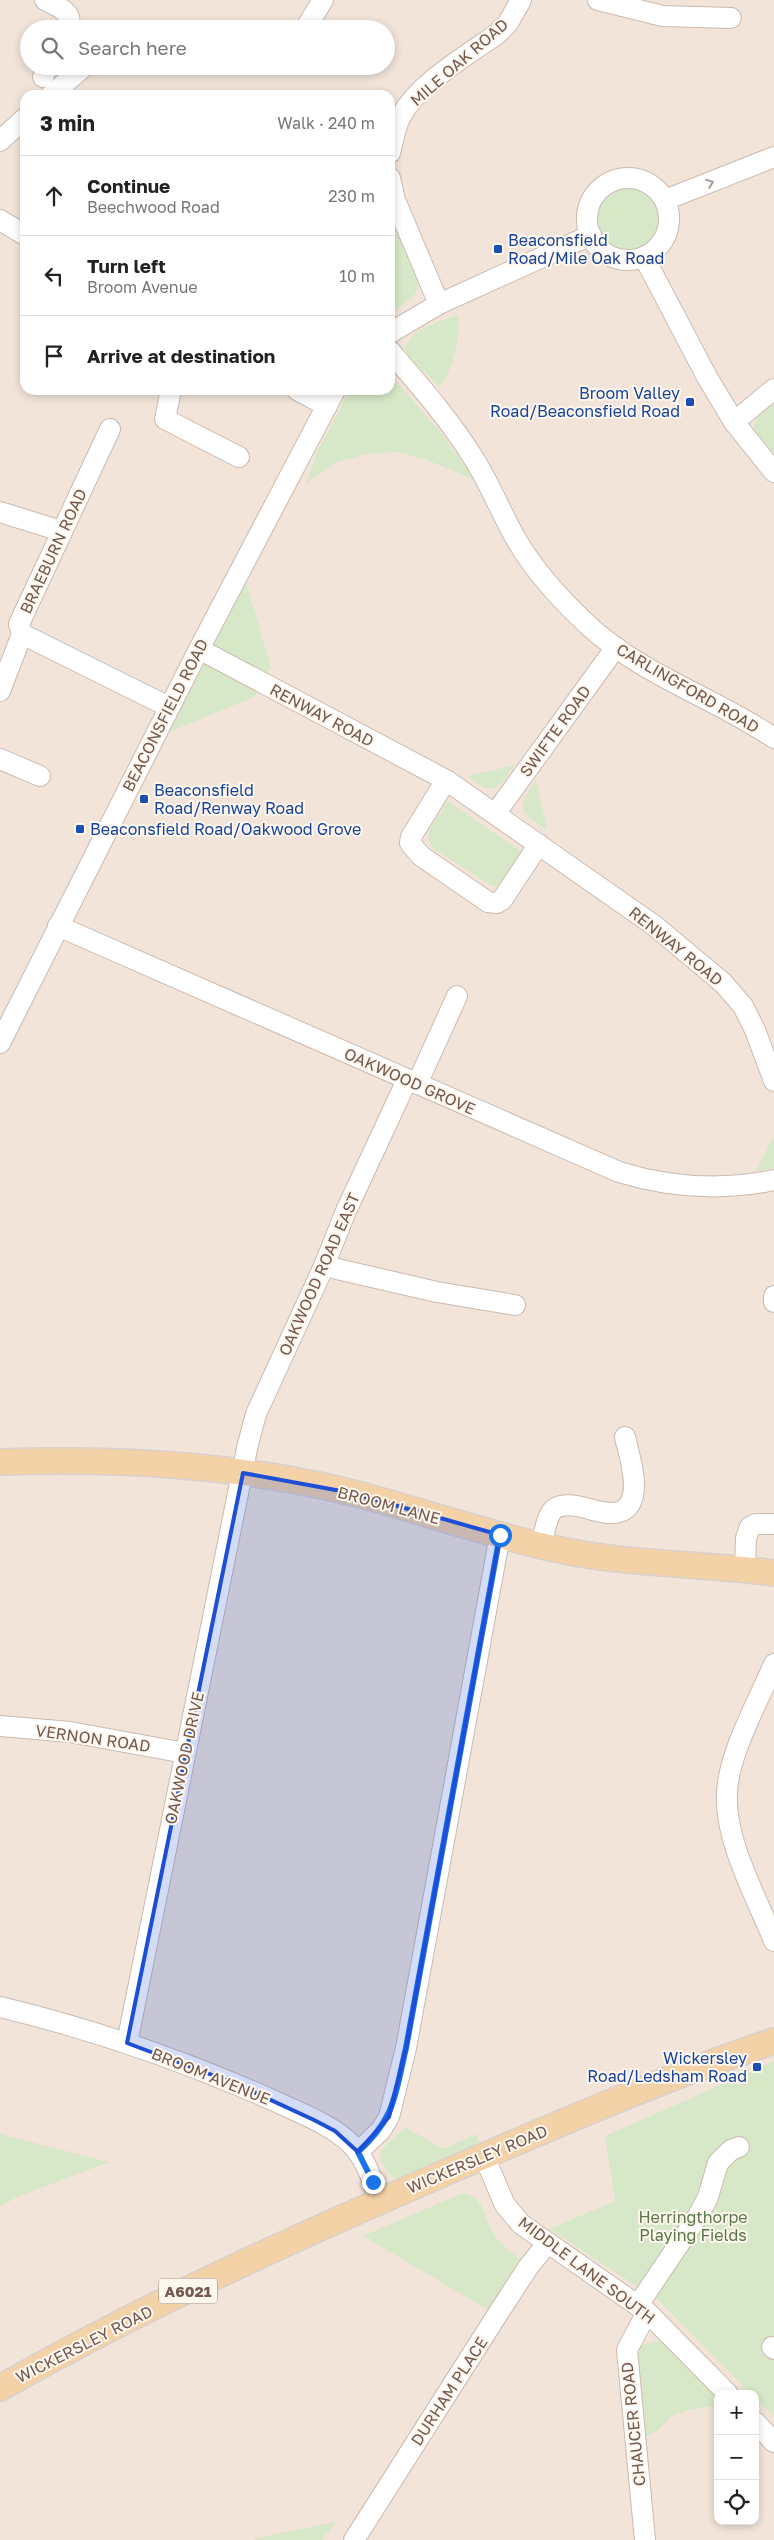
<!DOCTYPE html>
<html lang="en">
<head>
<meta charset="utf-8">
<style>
  body { margin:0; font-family:"Golos Text",sans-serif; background:#f2f2f2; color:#222 }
  .controls { position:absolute; right:15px; bottom:15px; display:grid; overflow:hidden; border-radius:10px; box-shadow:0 2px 8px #0003 }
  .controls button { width:45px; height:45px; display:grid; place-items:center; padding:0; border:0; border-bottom:1px solid #e0e0e0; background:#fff; color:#222; font:25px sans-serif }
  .stop { position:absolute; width:15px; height:15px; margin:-11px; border:4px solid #1a73e8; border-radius:50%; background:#fff }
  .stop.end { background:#1a73e8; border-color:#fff; box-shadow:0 1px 5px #0008 }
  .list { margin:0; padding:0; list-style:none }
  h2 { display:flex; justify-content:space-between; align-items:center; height:65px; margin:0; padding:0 20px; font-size:21px }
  h2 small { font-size:16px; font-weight:400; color:#767676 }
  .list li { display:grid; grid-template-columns:32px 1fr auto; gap:15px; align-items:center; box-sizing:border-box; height:80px; padding:0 20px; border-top:1px solid #e0e0e0 }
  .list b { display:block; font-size:19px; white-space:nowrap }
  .list p { margin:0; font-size:16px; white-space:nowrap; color:#767676 }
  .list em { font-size:16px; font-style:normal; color:#767676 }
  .icon { flex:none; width:28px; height:28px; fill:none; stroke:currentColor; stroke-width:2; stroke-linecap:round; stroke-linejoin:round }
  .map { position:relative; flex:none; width:774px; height:2540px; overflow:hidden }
  .search { position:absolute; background:#fff; box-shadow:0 2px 8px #0003; left:20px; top:20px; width:375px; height:55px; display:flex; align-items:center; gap:12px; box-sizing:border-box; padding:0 18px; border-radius:28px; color:#767676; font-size:19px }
  .panel { position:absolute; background:#fff; box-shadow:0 2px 8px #0003; left:20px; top:90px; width:375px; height:305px; border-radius:15px }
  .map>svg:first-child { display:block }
  .residential { fill:#f2e4d8; fill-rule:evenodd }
  .green { fill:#d7e8c8 }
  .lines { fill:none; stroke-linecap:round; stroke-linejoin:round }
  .minor-casing { stroke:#ccbaaf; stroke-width:22 }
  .major-casing { stroke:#d8d1cd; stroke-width:28 }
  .minor { stroke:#fff; stroke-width:20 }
  .major { stroke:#f4d2a7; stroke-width:25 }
  .oneway { stroke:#ab9b95 }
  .route { stroke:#1a73e8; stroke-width:6 }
  .marked { fill:#1d4ed8; fill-opacity:0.2; stroke:#1d4ed8; stroke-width:4; stroke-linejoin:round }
  .transit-dot { fill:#1a4fb4; stroke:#fef7ef; stroke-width:2 }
  .labels { text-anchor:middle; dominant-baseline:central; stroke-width:4; stroke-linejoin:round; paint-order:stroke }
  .shield { fill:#fef7ef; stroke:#9d887e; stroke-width:1 }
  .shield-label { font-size:15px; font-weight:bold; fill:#73594e }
  .street-label { font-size:16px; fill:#73594e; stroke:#fef7ef }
  .transit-label { font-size:16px; fill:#164399; stroke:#fef7ef; text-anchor:start }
  .park-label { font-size:16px; fill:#597847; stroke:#fef7ef }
</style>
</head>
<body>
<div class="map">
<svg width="774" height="2540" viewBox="0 0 774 2540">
  <rect width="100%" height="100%" fill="#fbf3e9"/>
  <path class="residential" d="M 0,0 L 774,0 L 774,2061 L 606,2136 L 615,2201 L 550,2229 L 658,2300 L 751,2394 L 718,2394 L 718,2521 L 755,2521 L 755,2398 L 774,2417 L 774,2540 L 0,2540 ZM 29,29 L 386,29 L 386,66 L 29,66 ZM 25,95 L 390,95 L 390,390 L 25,390 Z"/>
  <g class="green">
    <circle cx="629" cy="221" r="33"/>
    <path d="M 390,217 C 397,232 422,275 417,290 C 413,301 399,307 390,312 Z"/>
    <path d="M 458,315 C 460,343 455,363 440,387 L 409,358 L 405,349 C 412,327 438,322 458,315 Z"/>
    <polygon points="390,374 440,432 475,480 427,460 398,452 366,454 335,463 306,484 317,452 350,390 390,390"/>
    <polygon points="774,404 774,453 753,429 757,418"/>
    <polygon points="246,582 271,667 254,697 169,732"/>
    <path d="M 515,765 C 497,790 493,797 467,776 Z"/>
    <path d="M 536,780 L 547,830 C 520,811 515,809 536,780 Z"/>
    <polygon points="448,801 519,850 522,854 503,885 493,887 431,847 428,832"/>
    <polygon points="774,1136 774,1168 756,1171"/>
    <polygon points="774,2061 774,2417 755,2398 755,2394 751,2394 658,2300 549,2229 615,2201 605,2136"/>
    <polygon points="405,2127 443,2149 476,2134 480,2144 402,2178 394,2178 380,2161 381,2150"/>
    <polygon points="0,2134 109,2162 15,2198 0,2207"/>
    <path d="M 463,2193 C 485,2197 483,2217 494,2234 C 500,2244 513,2253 522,2261 L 490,2311 L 363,2236 Z"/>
    <polygon points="661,2341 667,2344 718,2399 718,2406 691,2409 671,2416 658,2430 644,2437 635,2353 639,2345"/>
    <polygon points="336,2522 322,2540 255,2540 256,2538"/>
  </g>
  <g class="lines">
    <defs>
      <g id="minor">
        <path d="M 45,0 C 58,7 76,12 67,29"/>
        <polyline points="598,0 663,16 731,18"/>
        <polyline points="305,29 323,0"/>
        <polyline points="43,77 48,66"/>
        <polyline points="51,95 85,66"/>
        <polyline points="0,141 25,118"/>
        <path d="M 390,153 C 393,141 395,127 401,116 C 419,83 466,56 497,34 L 508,23 L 521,0"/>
        <polyline points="390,178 395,200 439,304"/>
        <circle cx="628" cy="219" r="41"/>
        <polyline points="665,200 774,157"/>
        <polyline points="0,220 25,235"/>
        <polyline points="644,257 707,377 734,422 774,472"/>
        <polyline points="390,333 439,304 591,235"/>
        <path d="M 390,351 C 420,386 450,420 474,459 C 490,484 501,513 516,539 C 535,572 562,601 589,626 C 642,675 715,698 774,738"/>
        <polyline points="171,390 165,419 239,457"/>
        <polyline points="297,390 327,406"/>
        <polyline points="734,422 774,389"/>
        <polyline points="110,429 19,624 22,634 169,707"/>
        <polyline points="0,512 61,531"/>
        <polyline points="199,649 446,780 655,926 723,983 743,1006 755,1030 774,1081"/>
        <polyline points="0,691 22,634"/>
        <polyline points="0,759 40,776"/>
        <polyline points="446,780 411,837 410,843 421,856 488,902 497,903 502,900 539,844"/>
        <polyline points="495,814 616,647"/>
        <path d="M 58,926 L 619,1172 C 671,1188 721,1191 774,1180"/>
        <polyline points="0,1043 199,649 335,390"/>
        <polyline points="417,1084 457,996"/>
        <polyline points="324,1266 437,1292 515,1305"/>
        <polyline points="774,1296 774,1302"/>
        <path d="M 541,1546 C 544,1536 546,1516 554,1509 C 560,1505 570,1505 577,1506 C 589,1508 607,1516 619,1512 C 646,1504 629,1455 625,1437"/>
        <polyline points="745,1569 746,1538 750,1527 756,1524 774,1524"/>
        <path d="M 774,1664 C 759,1700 728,1754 727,1793 C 724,1840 757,1898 774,1941"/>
        <polyline points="0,1726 70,1732 185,1753"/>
        <path d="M 0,2007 C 96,2030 190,2063 279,2103 C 304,2115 332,2125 351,2144 C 366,2159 373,2182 380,2201"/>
        <polyline points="127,2043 248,1444 256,1414 324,1266 346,1211 407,1080"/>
        <polyline points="358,2152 381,2130 389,2117 406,2048 500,1535"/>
        <polyline points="484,2156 505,2205 521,2224 647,2312 728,2394"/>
        <polyline points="638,2305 698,2216 708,2197 718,2163 731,2150 739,2147"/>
        <polyline points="772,2347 774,2349"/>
        <polyline points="755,2422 774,2442"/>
        <polyline points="354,2540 499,2312 529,2266 547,2244"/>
        <polyline points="645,2540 627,2350 647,2312"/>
      </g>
      <g id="major">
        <path d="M 0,1462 C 115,1458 241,1465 353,1493 C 419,1510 484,1533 551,1548 C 624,1565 700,1563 774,1573"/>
        <path d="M 0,2388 C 144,2306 297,2237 449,2171 C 556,2125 663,2078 774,2041"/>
      </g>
    </defs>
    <use href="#minor" class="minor-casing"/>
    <use href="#major" class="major-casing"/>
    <use href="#minor" class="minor"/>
    <use href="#major" class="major"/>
  </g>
  <defs><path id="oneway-chevron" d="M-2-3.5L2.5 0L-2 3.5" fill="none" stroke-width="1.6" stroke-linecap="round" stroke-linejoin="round" transform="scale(1.25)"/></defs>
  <use class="oneway" href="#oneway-chevron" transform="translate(710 183) rotate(-21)"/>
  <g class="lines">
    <path class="route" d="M 373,2182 L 358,2152 C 396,2118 395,2094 406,2048 L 500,1535"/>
  </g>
  <path class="marked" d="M 243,1473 L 352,1493 L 500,1535 L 406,2048 L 389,2117 L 358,2152 L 335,2131 L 314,2120 L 236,2084 L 127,2043 Z"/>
  <g class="transit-dot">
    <rect x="493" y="244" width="10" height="10" rx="2.5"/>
    <rect x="685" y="397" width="10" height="10" rx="2.5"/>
    <rect x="139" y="794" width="10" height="10" rx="2.5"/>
    <rect x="75" y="824" width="10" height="10" rx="2.5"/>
    <rect x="752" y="2062" width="10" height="10" rx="2.5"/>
  </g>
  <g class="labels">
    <rect class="shield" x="159" y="2278.5" width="58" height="25" rx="4"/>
    <g class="shield-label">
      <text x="188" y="2291">A6021</text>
    </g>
    <g class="street-label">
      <text transform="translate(459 62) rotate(-41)">MILE OAK ROAD</text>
      <text transform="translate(53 551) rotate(-65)">BRAEBURN ROAD</text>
      <text transform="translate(688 688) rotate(30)">CARLINGFORD ROAD</text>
      <text transform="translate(165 715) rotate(-63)">BEACONSFIELD ROAD</text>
      <text transform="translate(322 715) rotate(28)">RENWAY ROAD</text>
      <text transform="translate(555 731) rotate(-54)">SWIFTE ROAD</text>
      <text transform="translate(676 946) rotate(39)">RENWAY ROAD</text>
      <text transform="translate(410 1081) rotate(24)">OAKWOOD GROVE</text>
      <text transform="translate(319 1274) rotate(-66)">OAKWOOD ROAD EAST</text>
      <text transform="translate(389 1505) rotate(15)">BROOM LANE</text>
      <text transform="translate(93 1738) rotate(8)">VERNON ROAD</text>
      <text transform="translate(184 1758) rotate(-78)">OAKWOOD DRIVE</text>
      <text transform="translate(211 2076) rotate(22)">BROOM AVENUE</text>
      <text transform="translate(477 2159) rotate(-23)">WICKERSLEY ROAD</text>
      <text transform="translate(587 2270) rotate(37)">MIDDLE LANE SOUTH</text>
      <text transform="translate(84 2344) rotate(-27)">WICKERSLEY ROAD</text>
      <text transform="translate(449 2391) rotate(-57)">DURHAM PLACE</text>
      <text transform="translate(633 2424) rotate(-96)">CHAUCER ROAD</text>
    </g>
    <g class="transit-label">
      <text x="508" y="240">Beaconsfield<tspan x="508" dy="18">Road/Mile Oak Road</tspan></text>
      <text x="680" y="393" text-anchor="end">Broom Valley<tspan x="680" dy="18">Road/Beaconsfield Road</tspan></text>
      <text x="154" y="790">Beaconsfield<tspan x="154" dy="18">Road/Renway Road</tspan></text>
      <text x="90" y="829">Beaconsfield Road/Oakwood Grove</text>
      <text x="747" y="2058" text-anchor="end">Wickersley<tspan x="747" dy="18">Road/Ledsham Road</tspan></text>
    </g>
    <g class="park-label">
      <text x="693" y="2217">Herringthorpe<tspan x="693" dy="18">Playing Fields</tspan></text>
    </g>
  </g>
</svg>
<div class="controls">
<button>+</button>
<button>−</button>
<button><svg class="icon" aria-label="locate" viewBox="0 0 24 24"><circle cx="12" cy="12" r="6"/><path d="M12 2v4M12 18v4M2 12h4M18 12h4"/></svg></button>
</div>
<div class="stop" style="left:500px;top:1535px"></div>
<div class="stop end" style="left:373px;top:2182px"></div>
<div class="search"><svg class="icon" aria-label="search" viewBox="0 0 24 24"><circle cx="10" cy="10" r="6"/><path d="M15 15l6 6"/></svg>Search here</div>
<section class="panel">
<h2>3 min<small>Walk · 240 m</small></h2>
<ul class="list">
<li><svg class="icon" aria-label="ahead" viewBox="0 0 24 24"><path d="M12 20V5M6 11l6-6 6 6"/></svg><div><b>Continue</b><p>Beechwood Road</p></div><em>230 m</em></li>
<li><svg class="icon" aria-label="left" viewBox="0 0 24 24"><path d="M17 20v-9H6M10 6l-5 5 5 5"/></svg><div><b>Turn left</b><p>Broom Avenue</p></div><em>10 m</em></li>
<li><svg class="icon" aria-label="arrive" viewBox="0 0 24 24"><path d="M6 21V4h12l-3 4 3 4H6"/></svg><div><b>Arrive at destination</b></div></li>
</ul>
</section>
</div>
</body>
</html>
